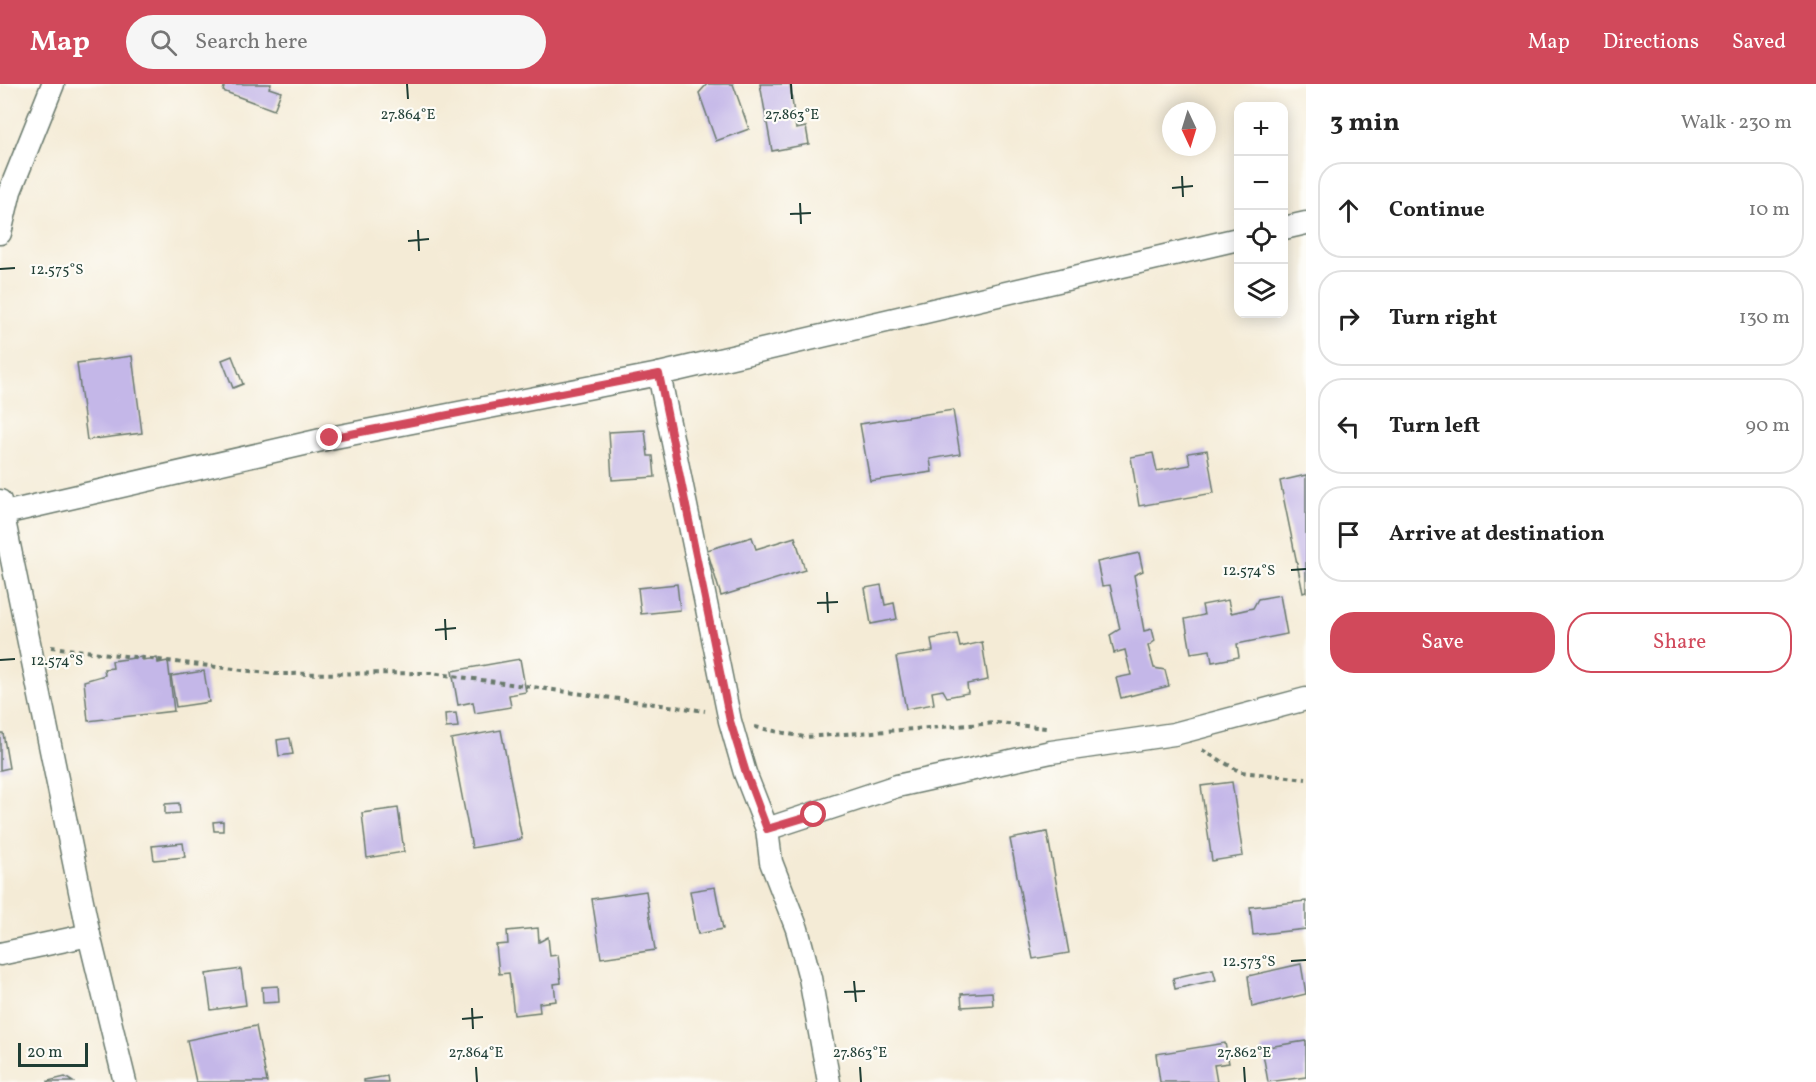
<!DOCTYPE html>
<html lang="en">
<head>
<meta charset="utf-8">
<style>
  body { margin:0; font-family:Vollkorn,serif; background:#f6f6f6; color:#222 }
  .controls { position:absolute; right:18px; top:18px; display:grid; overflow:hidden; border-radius:12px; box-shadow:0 3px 15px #0003 }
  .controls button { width:54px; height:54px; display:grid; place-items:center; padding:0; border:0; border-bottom:2px solid #e0e0e0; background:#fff; color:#222; font:30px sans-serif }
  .compass { position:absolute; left:1162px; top:18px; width:54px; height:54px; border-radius:50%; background:#fff; box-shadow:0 3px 15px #0003; rotate:176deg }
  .scale { position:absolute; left:18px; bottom:15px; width:70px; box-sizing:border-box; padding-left:6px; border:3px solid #1f3d34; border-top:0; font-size:16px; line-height:21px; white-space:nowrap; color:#1f3d34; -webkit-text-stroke:4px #fdfcf7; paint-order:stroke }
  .stop { position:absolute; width:18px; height:18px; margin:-14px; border:4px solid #d1495b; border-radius:50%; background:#fff }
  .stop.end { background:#d1495b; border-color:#fff; box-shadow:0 2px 6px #0008 }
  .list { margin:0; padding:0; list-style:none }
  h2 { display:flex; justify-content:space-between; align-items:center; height:78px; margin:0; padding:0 24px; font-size:26px }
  h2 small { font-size:20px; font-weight:400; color:#767676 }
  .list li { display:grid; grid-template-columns:39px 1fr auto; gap:18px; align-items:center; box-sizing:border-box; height:96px; margin:0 12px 12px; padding:0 12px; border:2px solid #e0e0e0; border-radius:24px }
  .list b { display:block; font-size:22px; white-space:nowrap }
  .list em { font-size:20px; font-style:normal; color:#767676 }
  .actions { display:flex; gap:12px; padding:18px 24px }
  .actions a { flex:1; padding:14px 0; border:2px solid #d1495b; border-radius:24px; text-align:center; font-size:21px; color:#d1495b }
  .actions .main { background:#d1495b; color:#fff }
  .icon { flex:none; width:33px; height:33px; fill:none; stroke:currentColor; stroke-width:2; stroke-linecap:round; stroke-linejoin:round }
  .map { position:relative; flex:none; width:1306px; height:998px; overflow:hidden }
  header { display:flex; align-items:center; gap:36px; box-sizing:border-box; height:84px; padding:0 30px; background:#d1495b; color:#fff }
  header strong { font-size:28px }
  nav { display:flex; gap:33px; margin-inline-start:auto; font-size:21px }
  .search { width:420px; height:54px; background:#f6f6f6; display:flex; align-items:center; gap:15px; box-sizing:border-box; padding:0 21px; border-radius:33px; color:#767676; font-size:22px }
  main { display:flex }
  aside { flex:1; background:#fff }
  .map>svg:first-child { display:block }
  .building { fill:#c4b7e8 }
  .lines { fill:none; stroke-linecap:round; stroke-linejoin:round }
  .minor-casing { stroke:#6a7a6d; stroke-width:25 }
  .path { stroke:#6a7a6d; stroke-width:4; stroke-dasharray:4.5 4.5; stroke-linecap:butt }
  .minor { stroke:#fff; stroke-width:22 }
  .route { stroke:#d1495b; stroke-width:8 }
  .ticks { fill:none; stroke:#1f3d34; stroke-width:2 }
  .ticks-label { font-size:15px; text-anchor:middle; fill:#1f3d34; stroke:#fdfcf7; stroke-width:4.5; stroke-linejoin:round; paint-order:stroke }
</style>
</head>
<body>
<header>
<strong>Map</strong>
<div class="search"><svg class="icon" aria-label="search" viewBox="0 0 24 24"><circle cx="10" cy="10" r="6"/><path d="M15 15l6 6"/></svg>Search here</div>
<nav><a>Map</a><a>Directions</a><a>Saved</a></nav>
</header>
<main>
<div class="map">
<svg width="1306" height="998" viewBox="0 0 1306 998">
  <rect width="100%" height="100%" fill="#fdfcf7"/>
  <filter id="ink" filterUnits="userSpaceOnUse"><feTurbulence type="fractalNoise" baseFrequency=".0167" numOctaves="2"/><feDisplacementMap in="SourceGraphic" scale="12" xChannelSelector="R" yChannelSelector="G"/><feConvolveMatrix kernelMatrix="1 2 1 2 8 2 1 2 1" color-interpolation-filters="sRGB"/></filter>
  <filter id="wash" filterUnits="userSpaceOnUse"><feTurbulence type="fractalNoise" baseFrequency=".008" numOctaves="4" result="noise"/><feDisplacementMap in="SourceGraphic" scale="24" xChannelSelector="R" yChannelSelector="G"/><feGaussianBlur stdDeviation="1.35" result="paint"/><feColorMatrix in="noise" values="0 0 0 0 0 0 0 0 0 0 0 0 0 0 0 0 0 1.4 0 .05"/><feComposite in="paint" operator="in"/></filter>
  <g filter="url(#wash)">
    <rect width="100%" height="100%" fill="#f4ebd6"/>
    <g id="blocks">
      <g class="building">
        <polygon points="225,0 271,0 269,4 281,8 274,26 223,7"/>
        <polygon points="707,0 733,0 749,45 716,57 699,9"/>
        <polygon points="760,0 790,0 796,45 806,43 809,60 772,67"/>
        <polygon points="132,272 142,349 87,356 77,279"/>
        <polygon points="232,272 243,300 233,304 222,276"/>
        <polygon points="953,326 960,370 930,375 932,388 870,397 860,340"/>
        <polygon points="645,346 648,372 653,372 655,393 612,396 609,348"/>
        <polygon points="1207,366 1214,409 1139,422 1131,373 1153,369 1157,387 1190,381 1188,369"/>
        <polygon points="1306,391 1306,508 1303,509 1280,397"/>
        <polygon points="752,453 756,465 795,453 805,486 721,512 707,466"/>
        <polygon points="1139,469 1143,487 1134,491 1144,547 1152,545 1155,557 1148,562 1154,584 1165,586 1169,602 1121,614 1116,594 1131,591 1125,566 1114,569 1110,551 1120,545 1110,501 1102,502 1097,478"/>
        <polygon points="677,500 680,526 641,530 638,504"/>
        <polygon points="881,501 885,521 894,519 897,535 871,540 865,504"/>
        <polygon points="1280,511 1287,550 1237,560 1239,573 1212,578 1210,566 1191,569 1185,535 1204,531 1202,521 1228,516 1231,529 1253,524 1258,515"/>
        <polygon points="957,550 960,563 982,558 988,596 967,600 968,609 947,613 943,606 932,608 934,620 906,625 896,573 933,567 931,555"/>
        <polygon points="142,573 142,576 157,574 158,579 168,577 174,627 88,637 84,597 105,591 104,585 113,584 112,577"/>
        <polygon points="520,575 526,608 509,611 511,623 475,629 473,618 458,621 452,587"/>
        <polygon points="204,587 209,618 176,623 171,592"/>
        <polygon points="456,629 458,643 446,644 445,630"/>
        <polygon points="501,646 522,755 472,764 451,655"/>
        <polygon points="0,649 3,649 9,684 0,686"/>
        <polygon points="290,654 293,670 279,672 277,656"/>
        <polygon points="1232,698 1243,772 1212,777 1201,702"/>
        <polygon points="179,719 180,729 165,730 165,720"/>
        <polygon points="398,724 404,768 367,774 362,729"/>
        <polygon points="223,737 223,747 214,747 213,738"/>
        <polygon points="1047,748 1069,869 1033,875 1010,755"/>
        <polygon points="183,759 185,773 154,776 152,762"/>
        <polygon points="715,803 723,845 698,850 690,807"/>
        <polygon points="646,807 655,866 601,874 592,815"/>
        <polygon points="1306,817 1306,845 1253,851 1250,823"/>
        <polygon points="538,844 539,858 548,853 550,872 558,871 561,899 554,900 556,917 539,919 540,928 514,931 509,889 499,890 496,861 508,860 507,847"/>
        <polygon points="1301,880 1306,910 1252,923 1248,892"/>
        <polygon points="241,885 246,921 211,926 206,890"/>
        <polygon points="1213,885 1216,896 1175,905 1173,894"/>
        <polygon points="278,902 279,918 263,919 262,903"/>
        <polygon points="992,908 993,921 962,923 961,910"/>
        <polygon points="256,942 267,998 196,998 187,956"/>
        <polygon points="1306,957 1306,993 1268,998 1262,964"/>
        <polygon points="1225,959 1229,979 1214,981 1217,998 1160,998 1156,970"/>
        <polygon points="387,992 388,998 364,998 364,996"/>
        <polygon points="65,993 73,998 48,998 48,997"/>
      </g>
    </g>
  </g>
  <g filter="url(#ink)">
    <use href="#blocks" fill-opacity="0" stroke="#6a7a6d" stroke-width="1.5"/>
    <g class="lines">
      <defs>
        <g id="minor">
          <polyline points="1284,144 1306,139"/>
          <polyline points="0,149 10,107 53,0"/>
          <polyline points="659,290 730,637 745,689 767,745 771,778 797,845 810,894 829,998"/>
          <polyline points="0,417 89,851 125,998"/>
          <polyline points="0,430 330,354 659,290 1238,155"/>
          <polyline points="767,745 897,702 1051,668 1174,650 1306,615"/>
          <polyline points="0,870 89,851"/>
        </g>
      </defs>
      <use href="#minor" class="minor-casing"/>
      <g class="path">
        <polyline points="51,563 275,590 431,589 705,627"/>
        <polyline points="755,643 804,653 997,639 1046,644"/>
        <polyline points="1202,666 1241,688 1306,695"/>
      </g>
      <use href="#minor" class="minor"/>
    </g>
  </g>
  <g class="lines" filter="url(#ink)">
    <polyline class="route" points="330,354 659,290 730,637 746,689 767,745 814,731"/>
  </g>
  <path class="ticks" d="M 407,0 L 408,15M 791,0 L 792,15M 1182,92 L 1183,113M 1172,104 L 1193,102M 800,119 L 801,140M 790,130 L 811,129M 418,146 L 419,167M 408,157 L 429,155M 0,185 L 15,184M 1291,486 L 1306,485M 827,508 L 828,529M 817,519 L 838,518M 445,535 L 446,556M 435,546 L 456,544M 0,576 L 15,575M 1291,877 L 1306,876M 854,897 L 856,918M 844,908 L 865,907M 472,924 L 473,945M 462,935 L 483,933M 476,983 L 477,998M 860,983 L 861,998M 1244,983 L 1245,998"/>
  <g class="ticks-label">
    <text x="408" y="35">27.864°E</text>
    <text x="792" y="35">27.863°E</text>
    <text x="57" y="190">12.575°S</text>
    <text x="1249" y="491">12.574°S</text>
    <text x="57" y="581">12.574°S</text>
    <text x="1249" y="882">12.573°S</text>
    <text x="476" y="973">27.864°E</text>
    <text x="860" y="973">27.863°E</text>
    <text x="1244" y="973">27.862°E</text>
  </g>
</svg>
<div class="controls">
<button>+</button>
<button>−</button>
<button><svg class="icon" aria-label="locate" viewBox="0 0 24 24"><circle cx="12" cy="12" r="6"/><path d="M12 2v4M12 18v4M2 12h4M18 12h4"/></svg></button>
<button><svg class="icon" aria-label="layers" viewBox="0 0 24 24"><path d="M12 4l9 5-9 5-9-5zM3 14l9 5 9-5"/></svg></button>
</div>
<svg class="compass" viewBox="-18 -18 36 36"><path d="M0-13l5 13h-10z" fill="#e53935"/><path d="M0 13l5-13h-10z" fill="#767676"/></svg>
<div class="scale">20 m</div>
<div class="stop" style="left:814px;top:731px"></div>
<div class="stop end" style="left:330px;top:354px"></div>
</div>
<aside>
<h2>3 min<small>Walk · 230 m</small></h2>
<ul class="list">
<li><svg class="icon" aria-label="ahead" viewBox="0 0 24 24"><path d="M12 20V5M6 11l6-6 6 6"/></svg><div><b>Continue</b></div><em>10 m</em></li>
<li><svg class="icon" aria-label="right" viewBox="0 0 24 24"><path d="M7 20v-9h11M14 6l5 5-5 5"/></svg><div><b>Turn right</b></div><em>130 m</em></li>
<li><svg class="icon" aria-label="left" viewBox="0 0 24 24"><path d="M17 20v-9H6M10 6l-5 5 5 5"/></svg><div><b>Turn left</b></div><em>90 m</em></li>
<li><svg class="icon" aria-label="arrive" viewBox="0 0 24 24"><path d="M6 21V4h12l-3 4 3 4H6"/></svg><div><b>Arrive at destination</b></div></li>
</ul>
<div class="actions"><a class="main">Save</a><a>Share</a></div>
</aside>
</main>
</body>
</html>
